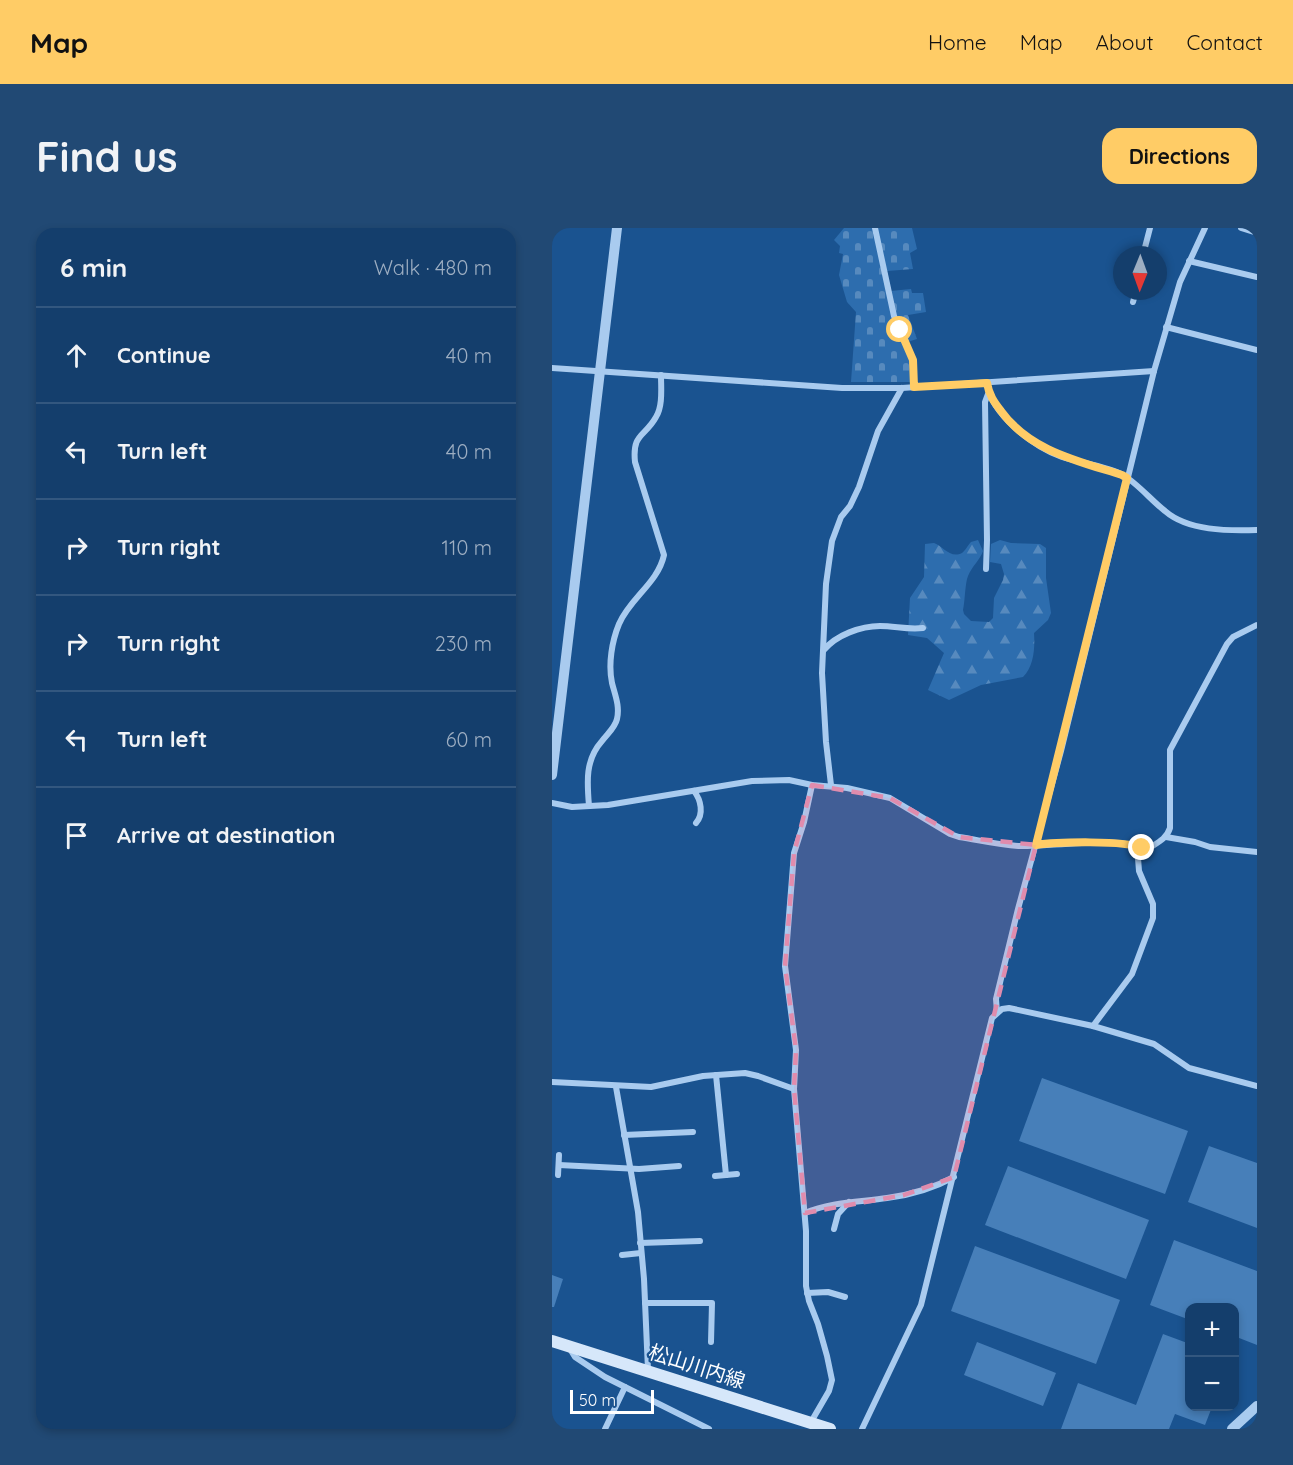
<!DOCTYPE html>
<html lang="en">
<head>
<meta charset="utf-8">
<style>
  body { margin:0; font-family:Quicksand,"Noto Sans JP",sans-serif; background:#214974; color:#f1f3f6 }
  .controls { position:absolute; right:18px; bottom:18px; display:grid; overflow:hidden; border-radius:12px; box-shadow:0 3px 9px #0003 }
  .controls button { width:54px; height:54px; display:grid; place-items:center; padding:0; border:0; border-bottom:2px solid #33577f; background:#143e6c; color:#f1f3f6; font:30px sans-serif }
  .compass { position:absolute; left:561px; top:18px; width:54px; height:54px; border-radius:50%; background:#143e6c; box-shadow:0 3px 9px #0003; rotate:181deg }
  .scale { position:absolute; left:18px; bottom:15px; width:84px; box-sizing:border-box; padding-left:6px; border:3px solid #fff; border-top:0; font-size:16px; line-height:21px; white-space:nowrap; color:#fff; -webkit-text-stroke:4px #1a5390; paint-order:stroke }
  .stop { position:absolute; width:18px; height:18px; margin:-14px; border:4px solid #fc6; border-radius:50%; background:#fff }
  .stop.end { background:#fc6; border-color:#fff; box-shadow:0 2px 6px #0008 }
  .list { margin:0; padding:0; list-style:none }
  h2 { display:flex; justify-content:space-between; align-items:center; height:78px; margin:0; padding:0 24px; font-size:26px }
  h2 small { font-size:20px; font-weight:400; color:#9daec2 }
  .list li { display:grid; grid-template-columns:39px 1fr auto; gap:18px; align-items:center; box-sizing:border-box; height:96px; padding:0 24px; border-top:2px solid #33577f }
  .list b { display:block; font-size:22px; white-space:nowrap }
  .list em { font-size:20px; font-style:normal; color:#9daec2 }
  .icon { flex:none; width:33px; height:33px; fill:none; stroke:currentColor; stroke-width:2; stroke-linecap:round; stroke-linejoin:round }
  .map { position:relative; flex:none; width:705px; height:1201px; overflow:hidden; border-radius:18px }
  header { display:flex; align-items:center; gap:36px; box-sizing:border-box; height:84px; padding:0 30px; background:#fc6; color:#111 }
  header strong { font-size:28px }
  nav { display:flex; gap:33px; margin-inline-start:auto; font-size:21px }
  .intro { display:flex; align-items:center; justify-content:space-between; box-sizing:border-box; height:144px; padding:0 36px }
  h1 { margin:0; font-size:42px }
  .button { padding:15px 27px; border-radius:18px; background:#fc6; color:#111; font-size:21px; font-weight:700 }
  main { display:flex; gap:36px; padding:0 36px }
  aside { flex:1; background:#143e6c; border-radius:18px; box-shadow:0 3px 9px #0003 }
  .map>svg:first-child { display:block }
  .forest { fill:url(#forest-firs) }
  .cemetery { fill:url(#cemetery-stones) }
  .building { fill:#477fb9 }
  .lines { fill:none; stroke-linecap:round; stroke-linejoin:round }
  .minor { stroke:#a9cbef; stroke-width:6 }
  .tertiary { stroke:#a9cbef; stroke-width:10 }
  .secondary { stroke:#d6e7fa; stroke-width:12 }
  .route { stroke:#fc6; stroke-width:8 }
  .marked { fill:#e08cad; fill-opacity:0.2; stroke:#e08cad; stroke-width:4.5; stroke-dasharray:12 8; stroke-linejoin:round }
  .labels { text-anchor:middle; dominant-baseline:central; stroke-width:4.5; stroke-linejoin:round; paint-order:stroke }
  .street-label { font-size:20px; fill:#fff; stroke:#1a5390 }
</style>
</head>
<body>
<header>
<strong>Map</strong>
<nav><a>Home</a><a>Map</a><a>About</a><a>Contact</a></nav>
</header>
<div class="intro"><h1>Find us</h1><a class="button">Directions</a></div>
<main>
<aside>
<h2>6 min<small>Walk · 480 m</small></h2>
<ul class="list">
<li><svg class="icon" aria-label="ahead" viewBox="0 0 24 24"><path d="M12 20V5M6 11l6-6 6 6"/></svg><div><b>Continue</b></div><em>40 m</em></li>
<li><svg class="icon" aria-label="left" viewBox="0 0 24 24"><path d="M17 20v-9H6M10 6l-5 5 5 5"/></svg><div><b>Turn left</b></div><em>40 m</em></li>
<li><svg class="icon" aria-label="right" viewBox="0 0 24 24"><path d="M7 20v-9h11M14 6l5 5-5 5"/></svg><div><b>Turn right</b></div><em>110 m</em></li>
<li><svg class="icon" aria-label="right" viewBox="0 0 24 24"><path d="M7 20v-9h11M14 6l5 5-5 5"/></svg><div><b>Turn right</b></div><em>230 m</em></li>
<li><svg class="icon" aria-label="left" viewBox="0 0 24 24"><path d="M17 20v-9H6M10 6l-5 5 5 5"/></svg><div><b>Turn left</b></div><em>60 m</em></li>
<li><svg class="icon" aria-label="arrive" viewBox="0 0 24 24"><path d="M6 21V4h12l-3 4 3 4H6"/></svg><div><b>Arrive at destination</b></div></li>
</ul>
</aside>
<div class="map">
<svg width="705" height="1201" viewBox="0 0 705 1201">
  <defs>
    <pattern id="forest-firs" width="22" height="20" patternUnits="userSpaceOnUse" patternTransform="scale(1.5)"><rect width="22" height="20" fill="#2d6dae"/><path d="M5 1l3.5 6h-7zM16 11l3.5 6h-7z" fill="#578abe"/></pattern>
    <pattern id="cemetery-stones" width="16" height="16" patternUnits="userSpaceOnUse" patternTransform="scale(1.5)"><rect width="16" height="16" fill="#2d6dae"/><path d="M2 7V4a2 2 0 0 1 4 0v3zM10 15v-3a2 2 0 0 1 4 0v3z" fill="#578abe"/></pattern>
  </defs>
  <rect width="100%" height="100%" fill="#1a5390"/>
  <path class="forest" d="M 426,312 L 431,323 C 428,332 420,338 416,348 C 413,355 413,373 411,382 L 412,386 L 419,393 L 437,394 L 441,390 L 442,370 L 451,352 L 452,346 L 449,336 L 438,334 L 439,316 L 448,312 L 459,315 L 488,316 L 494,320 L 494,350 L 499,385 L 496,392 L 482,405 C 483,420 482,438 471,449 L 429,457 L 397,472 L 376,462 L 392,425 L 375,410 L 356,407 L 358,370 L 372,349 L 373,316 L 382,315 C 391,318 398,331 410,325 C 413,323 416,317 419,314 Z"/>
  <polygon class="cemetery" points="292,0 360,0 365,21 358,25 361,41 335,43 339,63 359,61 360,65 371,65 374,84 356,87 365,111 352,115 359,133 359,154 299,154 304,84 295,74 287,47 291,26 287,25 288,18 282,12"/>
  <g class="building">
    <polygon points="490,850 636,903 613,966 467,913"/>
    <polygon points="657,918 705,935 705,1000 636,974"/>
    <polygon points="456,938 597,992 574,1051 433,997"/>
    <polygon points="622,1012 705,1043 705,1117 682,1108 682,1080 638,1080 638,1092 598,1077"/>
    <polygon points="423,1018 568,1072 544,1136 399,1083"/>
    <polygon points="0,1047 11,1051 2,1079 0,1079"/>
    <polygon points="611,1106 638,1116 638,1179 660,1179 653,1197 623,1186 617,1201 509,1201 526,1155 584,1177"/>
    <polygon points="425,1114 504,1145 491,1178 412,1147"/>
  </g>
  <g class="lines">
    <g class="minor">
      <polyline points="323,0 342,88 361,132 362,159"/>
      <polyline points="689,0 705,5"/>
      <polyline points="591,27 598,0"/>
      <polyline points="637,33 705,49"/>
      <polyline points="581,74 584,63"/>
      <polyline points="614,99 705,122"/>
      <polyline points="0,140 290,160 350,160 602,143"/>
      <path d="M 435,155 C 439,187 481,218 510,229 C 529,235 555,238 571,247 C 585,255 600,273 613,283 C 636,303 676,303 705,302"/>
      <polyline points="434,341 435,312 433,174 436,166"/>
      <path d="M 272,422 C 284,407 309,398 328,398 C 343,398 356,402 371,400"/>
      <polyline points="279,557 274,514 270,445 274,356 280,313 289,289 298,278 307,259 326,203 350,160"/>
      <path d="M 142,563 C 149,572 152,586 144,595"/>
      <path d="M 0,575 L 20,579 L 56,577 L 200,553 L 237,552 L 260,557 L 295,560 L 338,570 L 398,606 L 407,609 C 427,612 447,617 468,618 C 494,619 574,607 592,622"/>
      <path d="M 37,578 C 35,554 33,532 50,513 C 55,506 63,500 65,491 C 68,478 63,467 60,455 C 56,436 60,413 67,396 C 78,370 106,355 112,327 L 83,234 C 80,205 93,209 104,189 C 111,178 109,160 109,147"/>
      <polyline points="614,609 643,614 658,619 705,624"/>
      <polyline points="445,784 444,771 466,681 509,523 602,143 628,54 653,0"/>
      <path d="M 541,798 L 580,746 L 601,690 L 601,676 L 587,643 L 586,630 C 595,617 613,616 618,600 L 618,522 L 675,416 L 681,409 L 705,397"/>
      <polyline points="164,847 174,947"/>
      <polyline points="0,854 99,859 151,848 193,845 206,848 242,861"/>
      <polyline points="64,859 86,984 92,1051 96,1142"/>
      <polyline points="72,907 141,904"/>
      <polyline points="7,937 87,941 127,938"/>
      <polyline points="6,947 7,927"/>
      <polyline points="163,948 185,946"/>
      <path d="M 253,985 C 278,974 308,974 335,970 C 358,967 382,960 402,949"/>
      <polyline points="282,1001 286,986 297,974"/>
      <polyline points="88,1015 148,1013"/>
      <polyline points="70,1027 89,1025"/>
      <polyline points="255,1065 276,1064 293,1069"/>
      <polyline points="93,1075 160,1075 159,1114"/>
      <polyline points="18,1121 23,1129 53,1149 157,1201"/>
      <polyline points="259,1194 277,1163 280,1152 275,1128 266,1096 257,1073 254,1058 254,1003 242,861 244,822 233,738 242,625 252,594 260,557"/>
      <polyline points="53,1201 73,1159"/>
      <polyline points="310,1201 369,1077 440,790 450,781 457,780 541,798 602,816 637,840 705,858"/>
    </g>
    <g class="tertiary">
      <polyline points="0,547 65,0"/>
      <polyline points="680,1201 705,1178"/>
    </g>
    <polyline class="secondary" points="0,1113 278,1201"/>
  </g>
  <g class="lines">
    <path class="route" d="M 348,102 L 361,132 L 362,159 L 435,155 C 437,167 442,174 449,183 C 478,223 526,233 570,247 L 575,250 L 484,617 C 503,614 574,612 590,620"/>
  </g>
  <path class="marked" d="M 260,557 L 338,570 L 407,609 L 484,617 L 402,949 L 352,967 L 253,985 L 242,861 L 244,822 L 233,738 L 242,625 Z"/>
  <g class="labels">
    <g class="street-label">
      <text transform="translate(145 1138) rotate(18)">松山川内線</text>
    </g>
  </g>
</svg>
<div class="controls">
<button>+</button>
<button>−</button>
</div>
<svg class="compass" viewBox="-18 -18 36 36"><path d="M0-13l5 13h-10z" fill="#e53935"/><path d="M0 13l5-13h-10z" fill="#9daec2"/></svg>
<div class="scale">50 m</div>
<div class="stop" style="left:348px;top:102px"></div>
<div class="stop end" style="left:590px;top:620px"></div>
</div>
</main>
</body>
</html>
